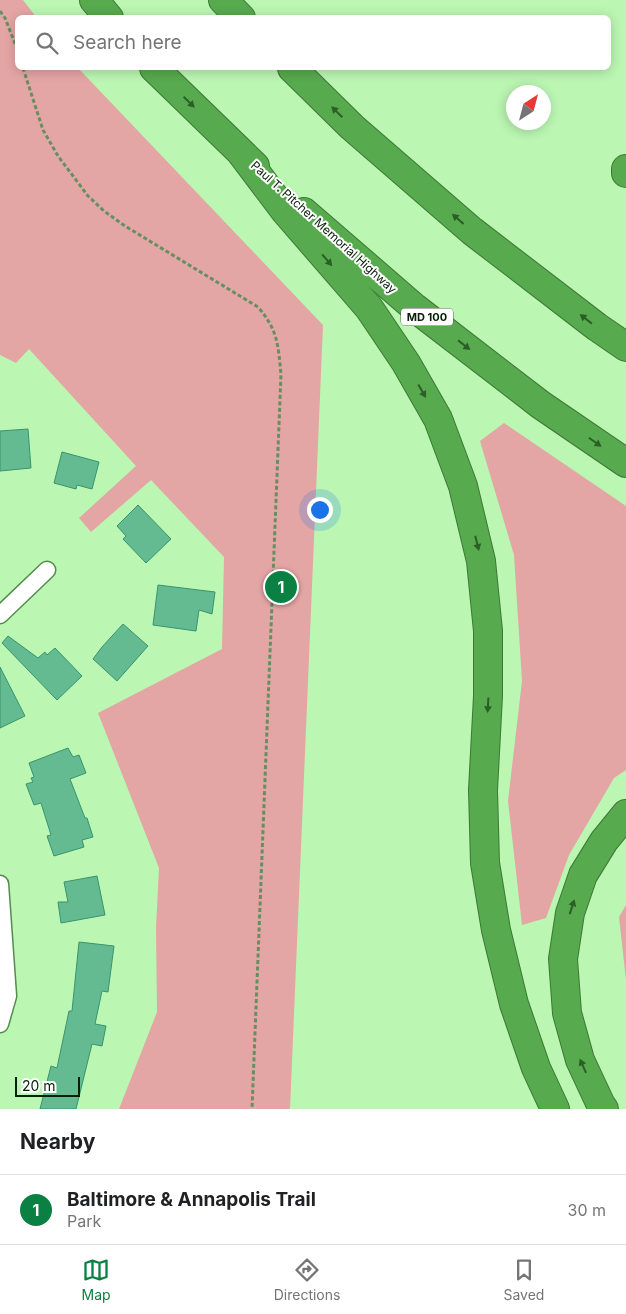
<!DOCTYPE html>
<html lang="en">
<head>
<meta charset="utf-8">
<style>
  body { margin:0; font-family:Inter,sans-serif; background:#f6f6f6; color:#202124 }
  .compass { position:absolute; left:506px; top:85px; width:45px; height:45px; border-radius:50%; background:#fff; box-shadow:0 2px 12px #0003; rotate:36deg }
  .scale { position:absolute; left:15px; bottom:12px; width:65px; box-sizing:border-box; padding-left:5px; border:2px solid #091f07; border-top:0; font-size:14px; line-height:18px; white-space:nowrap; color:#091f07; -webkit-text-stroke:4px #fff; paint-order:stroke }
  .you { position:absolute; left:319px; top:509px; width:18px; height:18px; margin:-12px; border:4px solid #fff; border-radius:50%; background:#1a73e8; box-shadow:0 0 0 8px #1a73e833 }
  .badge { display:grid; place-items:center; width:32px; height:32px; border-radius:50%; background:#0b8043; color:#fff; font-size:16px; font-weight:700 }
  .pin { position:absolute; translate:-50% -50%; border:2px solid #fff; box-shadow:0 1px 5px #0006 }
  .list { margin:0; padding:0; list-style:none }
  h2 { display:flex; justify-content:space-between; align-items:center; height:65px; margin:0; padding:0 20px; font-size:21px }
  h2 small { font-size:16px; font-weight:400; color:#757577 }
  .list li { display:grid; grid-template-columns:32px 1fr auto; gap:15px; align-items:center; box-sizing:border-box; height:70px; padding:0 20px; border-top:1px solid #e0e0e0 }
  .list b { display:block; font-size:19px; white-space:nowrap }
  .list p { margin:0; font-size:16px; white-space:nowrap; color:#757577 }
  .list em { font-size:16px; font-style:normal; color:#757577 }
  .icon { flex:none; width:28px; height:28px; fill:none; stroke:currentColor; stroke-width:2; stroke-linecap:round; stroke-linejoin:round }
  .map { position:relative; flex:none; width:626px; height:1109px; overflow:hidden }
  .search { position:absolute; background:#fff; box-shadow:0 2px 12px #0003; left:15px; right:15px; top:15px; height:55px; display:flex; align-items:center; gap:12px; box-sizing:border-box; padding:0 18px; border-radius:8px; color:#757577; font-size:19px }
  .sheet { height:135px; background:#fff }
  nav { display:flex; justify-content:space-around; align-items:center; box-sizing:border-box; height:70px; border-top:1px solid #e0e0e0; background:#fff; font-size:14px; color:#757577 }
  nav a { display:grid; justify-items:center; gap:2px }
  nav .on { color:#0b8043 }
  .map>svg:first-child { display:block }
  .green { fill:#e4a6a4 }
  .building { fill:#64bb92; stroke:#38946c }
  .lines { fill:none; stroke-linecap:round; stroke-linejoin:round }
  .street-casing { stroke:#568c4f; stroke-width:19 }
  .highway-casing { stroke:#3c7935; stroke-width:30 }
  .path { stroke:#668f61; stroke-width:3; stroke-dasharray:4 2.5; stroke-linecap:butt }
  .street { stroke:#fff; stroke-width:16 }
  .highway { stroke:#57aa4e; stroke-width:28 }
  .oneway { fill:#2c5e27 }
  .labels { text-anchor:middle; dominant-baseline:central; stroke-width:4; stroke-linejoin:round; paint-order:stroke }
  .shield { fill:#fff; stroke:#536251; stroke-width:1 }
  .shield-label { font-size:11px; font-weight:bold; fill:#091f07 }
  .street-label { font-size:12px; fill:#091f07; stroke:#fff }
</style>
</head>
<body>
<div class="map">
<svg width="626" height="1109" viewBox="0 0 626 1109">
  <rect width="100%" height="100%" fill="#bbf6b3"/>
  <g class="green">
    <polygon points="0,0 23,0 36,17 18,18 18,68 78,68 323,325 290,1109 119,1109 157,1012 156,928 159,868 98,713 222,649 224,557 151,480 91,532 79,518 136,466 29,349 16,363 0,355"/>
    <polygon points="504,423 626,506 626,770 614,778 569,855 546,918 522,925 508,801 522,681 514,555 480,441"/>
    <polygon points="626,905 626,980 619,917"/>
  </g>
  <g class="building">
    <polygon points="28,429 31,468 0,471 0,431"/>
    <polygon points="62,452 99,462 92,489 77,485 76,489 54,483"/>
    <polygon points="138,505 171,539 146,563 123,539 126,536 117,526"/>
    <polygon points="158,585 215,592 212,614 199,610 196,631 153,625"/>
    <polygon points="123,624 148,646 117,681 93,659 102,647"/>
    <polygon points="8,636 38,658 45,652 47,655 55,648 82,676 57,700 2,643"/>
    <polygon points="0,667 25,716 0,728"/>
    <polygon points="68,748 73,757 79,755 86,773 70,779 85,818 87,818 93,837 82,840 84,847 54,856 47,836 51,835 41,803 34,805 26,784 33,782 31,778 34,777 29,763"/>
    <polygon points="97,876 105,915 61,923 58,902 68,902 64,882"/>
    <polygon points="79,942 114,946 108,992 102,991 95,1024 106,1026 102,1046 92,1044 76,1109 40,1109 51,1066 57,1068 69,1011 72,1011"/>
  </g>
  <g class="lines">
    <defs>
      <g id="street">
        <polyline points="0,615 47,570"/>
        <polyline points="0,884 8,996 0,1024"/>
      </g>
      <g id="highway">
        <polyline points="94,0 109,18"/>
        <polyline points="223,0 241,18"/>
        <polyline points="154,68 255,166"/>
        <polyline points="292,68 352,127 472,231 597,327 626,347"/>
        <polyline points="242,154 285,211 369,308 406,363 438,419 463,486 481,561 488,631 488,696 483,790 485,863 496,930 514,1004 536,1068 555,1109"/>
        <polyline points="626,169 626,173"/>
        <polyline points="304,212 415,308 541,405 626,463"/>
        <polyline points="604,1109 601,1105 580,1060 567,1013 563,959 570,913 583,875 604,841 626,814"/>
      </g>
    </defs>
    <use href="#street" class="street-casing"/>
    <use href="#highway" class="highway-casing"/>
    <g class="path">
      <polyline points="0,11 5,18 18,51"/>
      <path d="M 23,68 L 43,130 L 58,156 L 88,196 L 104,211 L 125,226 L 258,307 C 278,330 278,345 281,374 L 252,1109"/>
    </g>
    <use href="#street" class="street"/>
    <use href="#highway" class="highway"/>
  </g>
  <defs><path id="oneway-solid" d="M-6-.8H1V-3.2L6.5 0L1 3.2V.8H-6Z" transform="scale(1.25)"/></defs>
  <g class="oneway">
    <use href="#oneway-solid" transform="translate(189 102) rotate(44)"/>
    <use href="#oneway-solid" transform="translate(337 112) rotate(-136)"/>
    <use href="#oneway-solid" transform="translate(458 219) rotate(-139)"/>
    <use href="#oneway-solid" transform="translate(327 260) rotate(49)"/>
    <use href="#oneway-solid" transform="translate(586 319) rotate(-142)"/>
    <use href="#oneway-solid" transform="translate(464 345) rotate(38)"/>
    <use href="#oneway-solid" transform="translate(422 391) rotate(60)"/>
    <use href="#oneway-solid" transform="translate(595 442) rotate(35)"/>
    <use href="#oneway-solid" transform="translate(477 543) rotate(76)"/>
    <use href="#oneway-solid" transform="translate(488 705) rotate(93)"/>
    <use href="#oneway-solid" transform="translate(572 907) rotate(-72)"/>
    <use href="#oneway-solid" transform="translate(583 1066) rotate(-114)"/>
  </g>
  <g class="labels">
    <rect class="shield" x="401" y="308.5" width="52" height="17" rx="4"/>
    <g class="shield-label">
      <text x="427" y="317">MD 100</text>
    </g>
    <g class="street-label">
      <text transform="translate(324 227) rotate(42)">Paul T. Pitcher Memorial Highway</text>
    </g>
  </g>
</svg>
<svg class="compass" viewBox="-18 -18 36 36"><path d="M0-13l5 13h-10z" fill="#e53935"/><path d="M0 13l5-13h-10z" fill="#757577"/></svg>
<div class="scale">20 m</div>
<div class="you"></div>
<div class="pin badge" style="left:281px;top:587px">1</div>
<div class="search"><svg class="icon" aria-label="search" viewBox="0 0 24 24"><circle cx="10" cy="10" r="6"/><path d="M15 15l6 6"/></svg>Search here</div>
</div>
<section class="sheet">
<h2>Nearby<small></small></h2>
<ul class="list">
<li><span class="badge">1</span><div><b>Baltimore &amp; Annapolis Trail</b><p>Park</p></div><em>30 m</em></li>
</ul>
</section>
<nav>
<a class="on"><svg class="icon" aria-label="map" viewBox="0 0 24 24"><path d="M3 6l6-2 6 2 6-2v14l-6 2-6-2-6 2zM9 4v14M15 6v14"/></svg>Map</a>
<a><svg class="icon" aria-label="directions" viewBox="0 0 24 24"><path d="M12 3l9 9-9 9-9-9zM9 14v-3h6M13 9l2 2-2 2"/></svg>Directions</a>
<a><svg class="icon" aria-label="saved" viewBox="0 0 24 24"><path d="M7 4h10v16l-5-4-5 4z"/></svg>Saved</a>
</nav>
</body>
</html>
